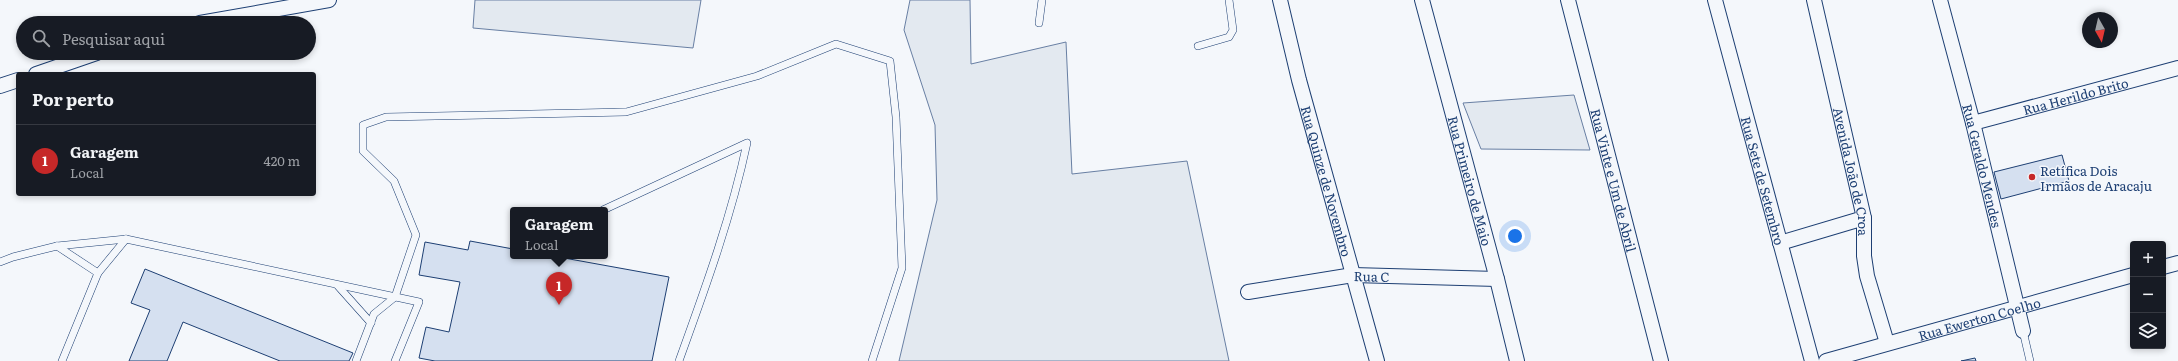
<!DOCTYPE html>
<html lang="pt">
<head>
<meta charset="utf-8">
<style>
  body { margin:0; font-family:Literata,serif; background:#20242c; color:#f1f3f6 }
  .controls { position:absolute; right:12px; bottom:12px; display:grid; overflow:hidden; border-radius:4px; box-shadow:0 2px 6px #0003 }
  .controls button { width:36px; height:36px; display:grid; place-items:center; padding:0; border:0; border-bottom:1px solid #363941; background:#171b24; color:#f1f3f6; font:20px sans-serif }
  .compass { position:absolute; left:2082px; top:12px; width:36px; height:36px; border-radius:50%; background:#171b24; box-shadow:0 2px 6px #0003; rotate:172deg }
  .you { position:absolute; left:1515px; top:236px; width:14px; height:14px; margin:-10px; border:3px solid #fff; border-radius:50%; background:#1a73e8; box-shadow:0 0 0 6px #1a73e833 }
  .badge { display:grid; place-items:center; width:26px; height:26px; border-radius:50%; background:#c62828; color:#fff; font-size:13px; font-weight:700 }
  .pin { position:absolute; translate:-50% -33px; filter:drop-shadow(0 1px 2px #0008) }
  .pin::after { content:''; position:absolute; top:21px; width:14px; height:12px; background:inherit; clip-path:polygon(0 0,100% 0,50% 100%) }
  .popup { position:absolute; left:510px; top:207px; width:98px; height:52px; box-sizing:border-box; display:grid; place-content:center; border-radius:4px; background:#171b24; filter:drop-shadow(0 1px 3px #0005); font-size:13px; white-space:nowrap; color:#9ea1a6 }
  .popup b { font-size:15px; color:#f1f3f6 }
  .popup::after { content:''; position:absolute; left:50%; top:100%; margin-left:-8px; border:8px solid transparent; border-top-color:#171b24 }
  .list { margin:0; padding:0; list-style:none }
  h2 { display:flex; justify-content:space-between; align-items:center; height:52px; margin:0; padding:0 16px; font-size:17px }
  h2 small { font-size:13px; font-weight:400; color:#9ea1a6 }
  .list li { display:grid; grid-template-columns:26px 1fr auto; gap:12px; align-items:center; box-sizing:border-box; height:72px; padding:0 16px; border-top:1px solid #363941 }
  .list b { display:block; font-size:15px; white-space:nowrap }
  .list p { margin:0; font-size:13px; white-space:nowrap; color:#9ea1a6 }
  .list em { font-size:13px; font-style:normal; color:#9ea1a6 }
  .icon { flex:none; width:22px; height:22px; fill:none; stroke:currentColor; stroke-width:2; stroke-linecap:round; stroke-linejoin:round }
  .map { position:relative; flex:none; width:2178px; height:361px; overflow:hidden }
  .search { position:absolute; background:#171b24; box-shadow:0 2px 6px #0003; left:16px; top:16px; width:300px; height:44px; display:flex; align-items:center; gap:10px; box-sizing:border-box; padding:0 14px; border-radius:22px; color:#9ea1a6; font-size:15px }
  .panel { position:absolute; background:#171b24; box-shadow:0 2px 6px #0003; left:16px; top:72px; width:300px; height:124px; border-radius:4px }
  .map>svg:first-child { display:block }
  .green { fill:#e3e9f0; stroke:#687fa3 }
  .building { fill:#d5e0f0; stroke:#1d3f73 }
  .lines { fill:none; stroke-linecap:round; stroke-linejoin:round }
  .lane-casing { stroke:#1d3f73; stroke-width:8 }
  .street-casing { stroke:#1d3f73; stroke-width:16 }
  .lane { stroke:#f4f7fb; stroke-width:7 }
  .street { stroke:#f4f7fb; stroke-width:14 }
  .poi-dot { fill:#c62828; stroke:#f4f7fb; stroke-width:1.5 }
  .labels { text-anchor:middle; dominant-baseline:central; stroke-width:3; stroke-linejoin:round; paint-order:stroke }
  .street-label { font-size:13px; fill:#1d3f73; stroke:#f4f7fb }
  .poi-label { font-size:13px; fill:#1d3f73; stroke:#f4f7fb; text-anchor:start }
</style>
</head>
<body>
<div class="map">
<svg width="2178" height="361" viewBox="0 0 2178 361">
  <rect width="100%" height="100%" fill="#f4f7fb"/>
  <g class="green">
    <polygon points="475,0 701,0 693,48 473,28"/>
    <polygon points="910,0 970,0 971,64 1066,42 1072,174 1187,161 1229,361 899,361 937,200 935,125 904,30"/>
    <polygon points="1574,95 1590,150 1481,149 1463,103"/>
  </g>
  <g class="building">
    <polygon points="2062,155 2069,181 2001,199 1994,172"/>
    <polygon points="470,241 513,249 513,256 553,256 669,277 652,361 435,361 419,358 426,327 449,332 460,282 419,275 425,242 468,250"/>
    <polygon points="145,269 353,353 349,361 280,361 183,322 167,361 129,361 150,310 131,303"/>
    <polygon points="1975,358 1976,361 1961,361"/>
  </g>
  <g class="lines">
    <defs>
      <g id="lane">
        <polyline points="1039,23 1042,0"/>
        <polyline points="1198,46 1229,37 1233,30 1229,0"/>
        <path d="M 603,210 L 747,143 C 731,218 705,289 679,361"/>
        <polyline points="57,246 98,273"/>
        <polyline points="0,262 13,257 57,246 126,239 419,302 395,361"/>
        <polyline points="338,286 371,323"/>
        <polyline points="2023,331 2030,361"/>
        <polyline points="62,361 98,273 126,239"/>
        <polyline points="356,361 374,314 395,297 416,235 394,181 363,151 363,125 386,117 626,112 757,76 836,44 890,61 896,117 902,268 872,361"/>
      </g>
      <g id="street">
        <path id="s1" d="M 1280,0 L 1299,80 L 1377,361"/>
        <path id="s2" d="M 1422,0 L 1497,279 L 1517,361"/>
        <path id="s3" d="M 1568,0 L 1661,361"/>
        <path id="s4" d="M 1715,0 L 1812,361"/>
        <path id="s5" d="M 1814,0 L 1864,218 L 1864,256 L 1867,276 L 1887,343"/>
        <path id="s6" d="M 1940,0 L 1973,123 L 2023,331"/>
        <polyline points="200,23 329,0"/>
        <polyline points="36,74 97,53"/>
        <polyline points="0,86 18,80"/>
        <path id="s7" d="M 1973,123 L 2178,68"/>
        <polyline points="1780,243 1864,218"/>
        <polyline points="2163,267 2178,263"/>
        <path id="s8" d="M 1248,292 L 1353,275 L 1497,279"/>
        <path id="s9" d="M 1826,361 L 2133,275"/>
      </g>
    </defs>
    <use href="#lane" class="lane-casing"/>
    <use href="#street" class="street-casing"/>
    <use href="#lane" class="lane"/>
    <use href="#street" class="street"/>
  </g>
  <circle class="poi-dot" cx="2032" cy="177" r="4"/>
  <g class="labels">
    <g class="street-label">
      <text stroke="none"><textPath href="#s7" startOffset="106">Rua Herildo Brito</textPath></text>
      <text stroke="none"><textPath href="#s6" startOffset="171">Rua Geraldo Mendes</textPath></text>
      <text stroke="none"><textPath href="#s5" startOffset="176">Avenida João de Croa</textPath></text>
      <text stroke="none"><textPath href="#s2" startOffset="187">Rua Primeiro de Maio</textPath></text>
      <text stroke="none"><textPath href="#s3" startOffset="186">Rua Vinte e Um de Abril</textPath></text>
      <text stroke="none"><textPath href="#s1" startOffset="187">Rua Quinze de Novembro</textPath></text>
      <text stroke="none"><textPath href="#s4" startOffset="187">Rua Sete de Setembro</textPath></text>
      <text stroke="none"><textPath href="#s8" startOffset="125">Rua C</textPath></text>
      <text stroke="none"><textPath href="#s9" startOffset="159">Rua Ewerton Coelho</textPath></text>
    </g>
    <g class="poi-label">
      <text x="2040" y="170">Retífica Dois<tspan x="2040" dy="15">Irmãos de Aracaju</tspan></text>
    </g>
  </g>
</svg>
<div class="controls">
<button>+</button>
<button>−</button>
<button><svg class="icon" aria-label="layers" viewBox="0 0 24 24"><path d="M12 4l9 5-9 5-9-5zM3 14l9 5 9-5"/></svg></button>
</div>
<svg class="compass" viewBox="-18 -18 36 36"><path d="M0-13l5 13h-10z" fill="#e53935"/><path d="M0 13l5-13h-10z" fill="#9ea1a6"/></svg>
<div class="you"></div>
<div class="pin badge" style="left:559px;top:305px">1</div>
<div class="popup"><b>Garagem</b>Local</div>
<div class="search"><svg class="icon" aria-label="search" viewBox="0 0 24 24"><circle cx="10" cy="10" r="6"/><path d="M15 15l6 6"/></svg>Pesquisar aqui</div>
<section class="panel">
<h2>Por perto<small></small></h2>
<ul class="list">
<li><span class="badge">1</span><div><b>Garagem</b><p>Local</p></div><em>420 m</em></li>
</ul>
</section>
</div>
</body>
</html>
